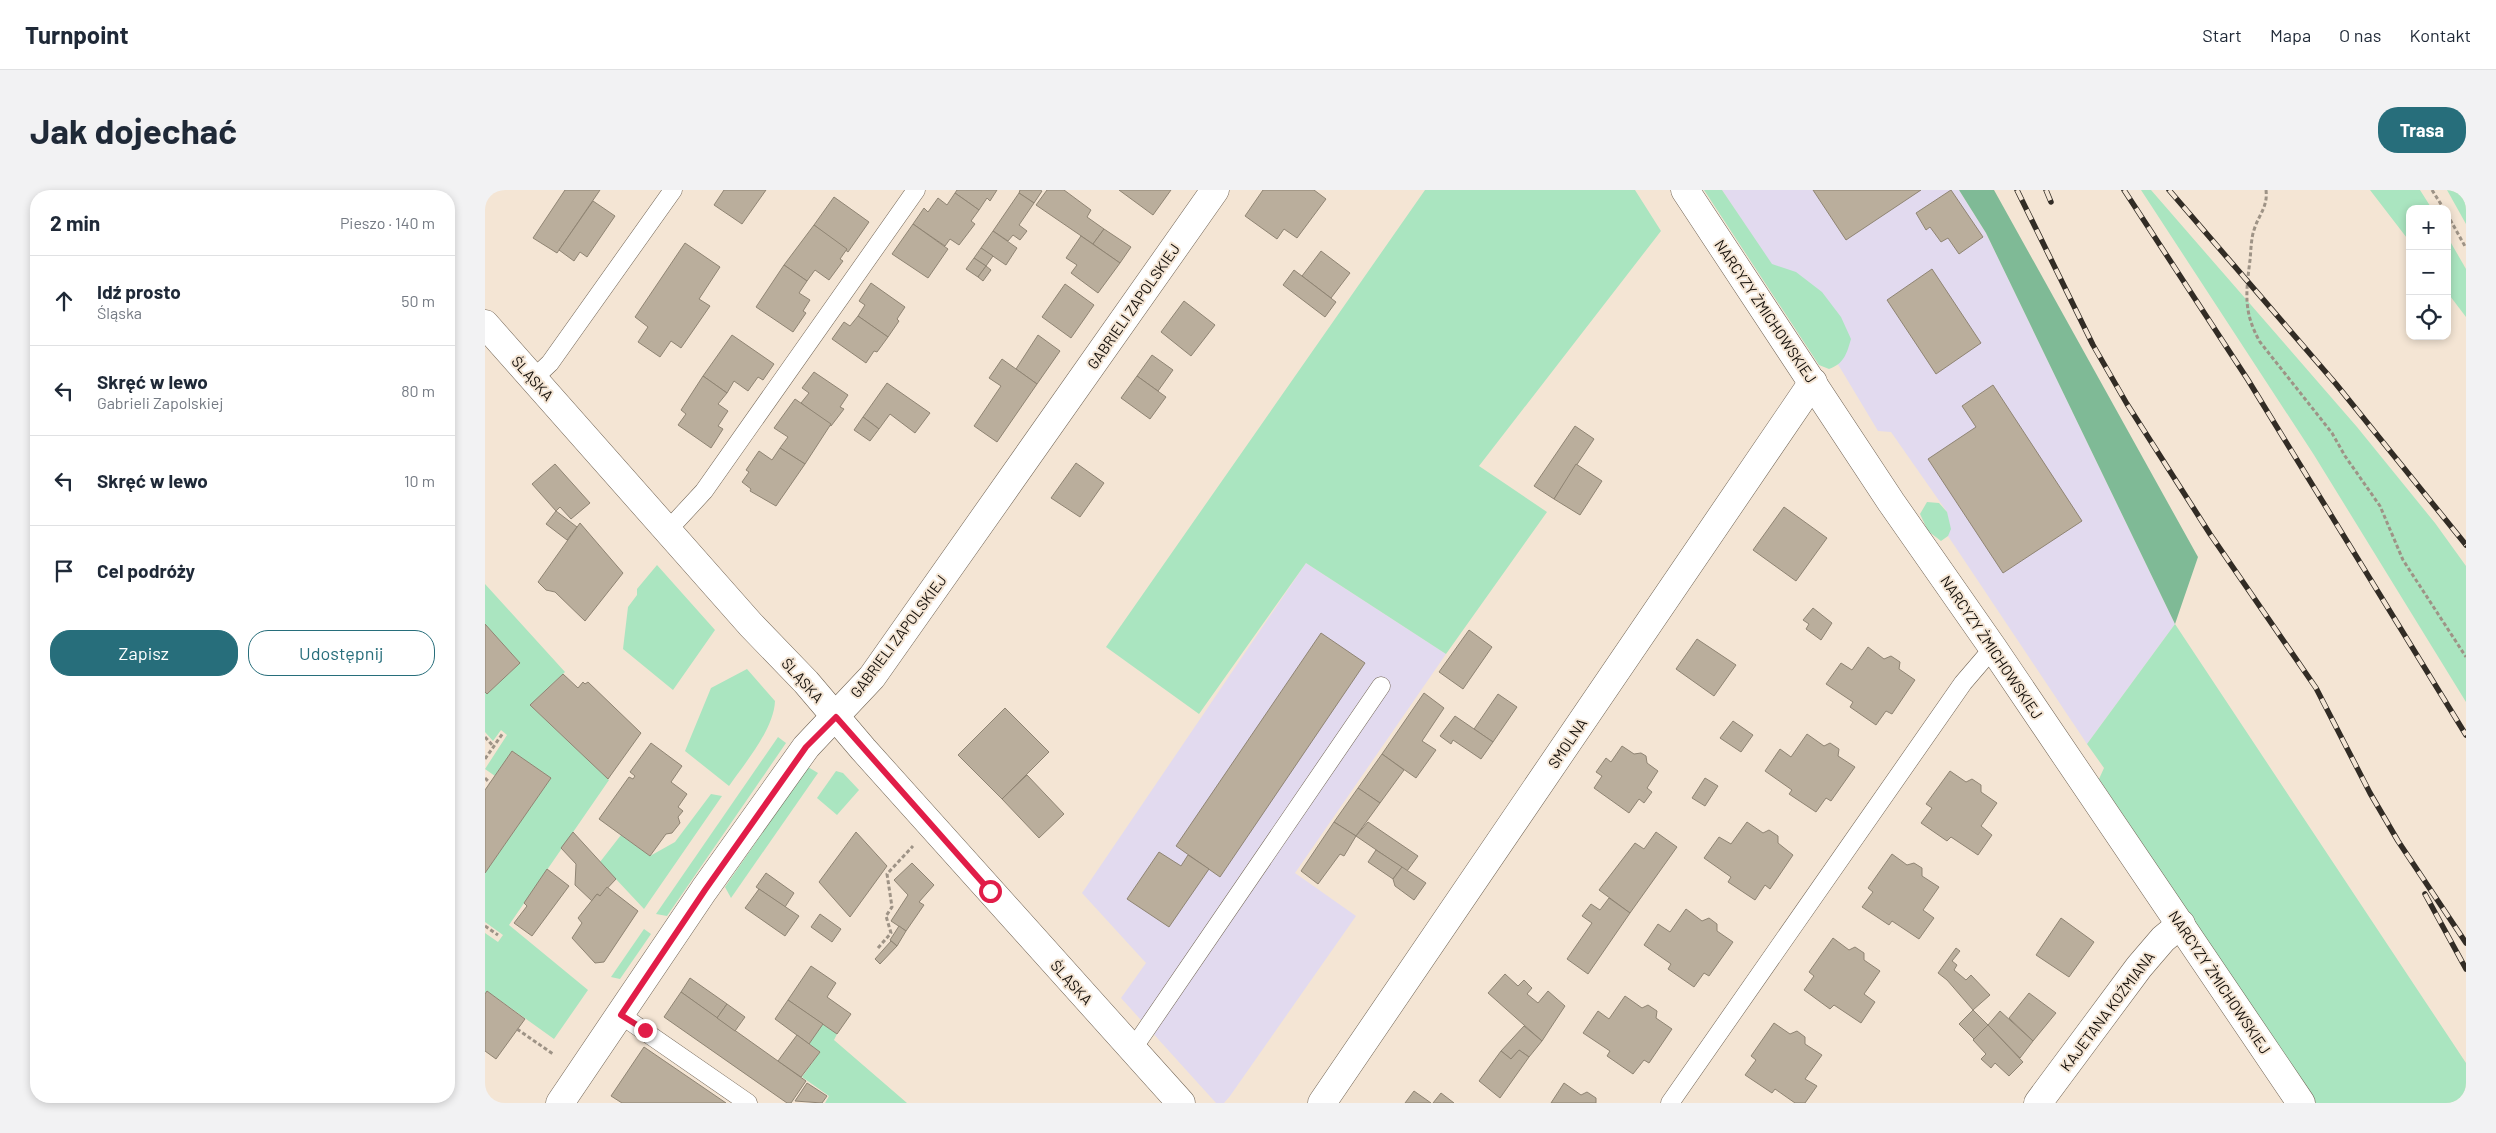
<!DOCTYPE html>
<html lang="pl">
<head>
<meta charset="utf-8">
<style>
  body { margin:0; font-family:Barlow,sans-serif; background:#f2f2f3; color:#1f2937 }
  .controls { position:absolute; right:15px; top:15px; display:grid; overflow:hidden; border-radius:10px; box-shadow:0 2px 8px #0003 }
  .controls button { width:45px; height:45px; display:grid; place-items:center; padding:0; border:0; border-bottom:1px solid #e0e1e3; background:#fff; color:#1f2937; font:25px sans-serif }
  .stop { position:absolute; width:15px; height:15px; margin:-11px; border:4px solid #e11d48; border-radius:50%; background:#fff }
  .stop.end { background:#e11d48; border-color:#fff; box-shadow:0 1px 5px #0008 }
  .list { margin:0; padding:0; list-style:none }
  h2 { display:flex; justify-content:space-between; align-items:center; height:65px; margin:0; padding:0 20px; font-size:21px }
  h2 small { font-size:16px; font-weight:400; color:#747a83 }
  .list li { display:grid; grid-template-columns:32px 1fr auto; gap:15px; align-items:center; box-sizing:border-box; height:90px; padding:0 20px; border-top:1px solid #e0e1e3 }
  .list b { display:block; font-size:19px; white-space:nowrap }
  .list p { margin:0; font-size:16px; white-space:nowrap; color:#747a83 }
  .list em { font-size:16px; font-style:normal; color:#747a83 }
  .actions { display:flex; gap:10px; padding:15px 20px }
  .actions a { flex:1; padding:11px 0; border:1px solid #276e7b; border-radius:20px; text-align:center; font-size:18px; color:#276e7b }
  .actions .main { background:#276e7b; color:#fff }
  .icon { flex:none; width:28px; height:28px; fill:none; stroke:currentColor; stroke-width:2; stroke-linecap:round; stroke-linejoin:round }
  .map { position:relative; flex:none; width:1981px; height:913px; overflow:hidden; border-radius:20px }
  header { display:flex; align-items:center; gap:30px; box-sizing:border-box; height:70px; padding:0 25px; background:#fff; border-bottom:1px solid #e0e1e3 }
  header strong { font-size:24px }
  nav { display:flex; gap:28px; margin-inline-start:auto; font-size:18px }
  .intro { display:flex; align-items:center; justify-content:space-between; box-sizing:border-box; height:120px; padding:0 30px }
  h1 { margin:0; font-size:35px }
  .button { padding:12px 22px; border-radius:20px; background:#276e7b; color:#fff; font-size:18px; font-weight:700 }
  main { display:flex; gap:30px; padding:0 30px }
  aside { flex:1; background:#fff; border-radius:20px; box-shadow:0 2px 8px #0003 }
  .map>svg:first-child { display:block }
  .industrial { fill:#e2daef }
  .green { fill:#aae5c0 }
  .forest { fill:#7fba96 }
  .building { fill:#baae9c; stroke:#8f8473 }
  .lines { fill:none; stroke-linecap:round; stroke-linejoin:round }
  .lane-casing { stroke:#716455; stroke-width:19 }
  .street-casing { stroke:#716455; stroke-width:29 }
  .secondary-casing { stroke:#716455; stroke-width:29 }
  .path { stroke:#9e9386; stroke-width:3; stroke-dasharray:4 2.5; stroke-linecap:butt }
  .lane { stroke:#fff; stroke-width:18 }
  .street { stroke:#fff; stroke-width:28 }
  .secondary { stroke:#fff; stroke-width:28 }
  .rail-casing { stroke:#322c25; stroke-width:5.5 }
  .rail { stroke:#f4e5d4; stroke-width:4; stroke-dasharray:11; stroke-linecap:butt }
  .route { stroke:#e11d48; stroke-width:6 }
  .labels { text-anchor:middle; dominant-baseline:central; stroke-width:4; stroke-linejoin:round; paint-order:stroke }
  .street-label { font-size:15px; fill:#130e09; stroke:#f4e5d4 }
</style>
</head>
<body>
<header>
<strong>Turnpoint</strong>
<nav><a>Start</a><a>Mapa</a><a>O nas</a><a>Kontakt</a></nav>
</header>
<div class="intro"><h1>Jak dojechać</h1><a class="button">Trasa</a></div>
<main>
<aside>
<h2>2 min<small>Pieszo · 140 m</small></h2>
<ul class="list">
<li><svg class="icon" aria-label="ahead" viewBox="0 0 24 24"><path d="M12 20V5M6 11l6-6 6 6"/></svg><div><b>Idź prosto</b><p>Śląska</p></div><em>50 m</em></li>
<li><svg class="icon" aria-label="left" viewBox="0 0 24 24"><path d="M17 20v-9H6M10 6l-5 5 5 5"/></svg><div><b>Skręć w lewo</b><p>Gabrieli Zapolskiej</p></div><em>80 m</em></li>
<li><svg class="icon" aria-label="left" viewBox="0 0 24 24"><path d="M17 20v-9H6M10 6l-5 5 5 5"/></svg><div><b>Skręć w lewo</b></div><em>10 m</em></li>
<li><svg class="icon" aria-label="arrive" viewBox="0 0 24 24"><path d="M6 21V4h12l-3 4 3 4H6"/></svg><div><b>Cel podróży</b></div></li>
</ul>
<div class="actions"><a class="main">Zapisz</a><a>Udostępnij</a></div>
</aside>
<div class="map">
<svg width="1981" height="913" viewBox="0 0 1981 913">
  <rect width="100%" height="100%" fill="#f4e5d4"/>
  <g class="industrial">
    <polygon points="1237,0 1474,0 1501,43 1690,434 1602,554 1463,346 1462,322 1406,242 1393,241 1354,176"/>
    <polygon points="821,373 961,464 810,683 871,726 745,906 739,913 731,913 636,808 661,773 597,703"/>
  </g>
  <g class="green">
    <polygon points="940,0 1150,0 1176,41 994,276 1062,322 961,464 821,373 714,524 621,457"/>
    <path d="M 1219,0 L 1237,0 L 1287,74 L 1311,82 L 1337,102 L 1356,127 L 1366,149 C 1362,163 1359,174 1344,179 L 1334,175 Z"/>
    <polygon points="1656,0 1666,0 1872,237 1950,333 1981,376 1981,512 1829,265"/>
    <polygon points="1885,0 1935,0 1947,19 1925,19 1925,52"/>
    <polygon points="1962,0 1981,0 1981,34"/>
    <polygon points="1962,46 1981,79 1981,127 1962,102"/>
    <polygon points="1442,312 1454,313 1462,322 1466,339 1463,346 1456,351 1443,341 1435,324"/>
    <polygon points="172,375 230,440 188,500 138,459 143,417 152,405 152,399"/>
    <polygon points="0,394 80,482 45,515 124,590 24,735 103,800 69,849 2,801 0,804 0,743 13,752 18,745 0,732 0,683 66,588 27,561 10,586 0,579 22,545 16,540 8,551 0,542 0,502 2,504 35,473 0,434"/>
    <polygon points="1690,434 1981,873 1981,913 1831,913 1614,589 1619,578 1602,554"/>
    <path d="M 262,479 L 290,511 C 289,539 260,573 244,596 L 200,561 L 226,498 Z"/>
    <polygon points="293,547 301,553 182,726 171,724"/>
    <polygon points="323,577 333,583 246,708 240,697"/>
    <polygon points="351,581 358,583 374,600 352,625 332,608"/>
    <polygon points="226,604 237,606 159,719 115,672 136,645 165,666 190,652"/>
    <polygon points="159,739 166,744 135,789 126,787"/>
    <polygon points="338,834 352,844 349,850 422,913 340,913 344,906 317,887 335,862 324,854"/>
  </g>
  <polygon class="forest" points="1474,0 1509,0 1713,367 1690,434 1501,43"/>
  <g class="building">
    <polygon points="80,0 115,0 72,63 48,48"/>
    <polygon points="239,0 281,0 257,34 229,15"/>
    <polygon points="472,0 512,0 505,11 502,8 494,20 470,3"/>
    <polygon points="535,0 555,0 557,1 549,13 534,3"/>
    <polygon points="562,0 579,0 606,20 602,27 619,39 608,54 551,15"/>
    <polygon points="634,0 686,0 668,25"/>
    <polygon points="778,0 829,0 841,9 812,48 799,39 792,49 760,26"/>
    <polygon points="1328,0 1436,0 1361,50"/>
    <polygon points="1466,0 1498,47 1474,64 1463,48 1456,52 1445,37 1441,40 1431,23"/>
    <polygon points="470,3 494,20 486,31 490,34 474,55 465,49 460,56 428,34 439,18 443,22 453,8 462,15"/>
    <polygon points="534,3 549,13 534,35 542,41 535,50 528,45 523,51 508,41"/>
    <polygon points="349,7 384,32 363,62 329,35"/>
    <polygon points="108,11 130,26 102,67 95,62 89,71 74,60"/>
    <polygon points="428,34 463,59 443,88 407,64"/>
    <polygon points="329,35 362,59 355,69 358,71 344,90 330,80 322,91 299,75"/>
    <polygon points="619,39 646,57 635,73 608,54"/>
    <polygon points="508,41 532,58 521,75 496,58"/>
    <polygon points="596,46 635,73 613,103 586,83 592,75 581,68"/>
    <polygon points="200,53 235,77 214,109 225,116 196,158 186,151 175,167 153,152 163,137 150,127"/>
    <polygon points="496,58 508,66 501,76 489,68"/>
    <polygon points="836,61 865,83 846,108 817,86"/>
    <polygon points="489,68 501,76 493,87 481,79"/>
    <polygon points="299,75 322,91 314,103 325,110 318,121 321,123 308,142 271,117"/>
    <polygon points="501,76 506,80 498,91 493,87"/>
    <polygon points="1447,79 1496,153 1451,184 1402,110"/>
    <polygon points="809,80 851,112 840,127 798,95"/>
    <polygon points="386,93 420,117 412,129 414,131 403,147 373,126 380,115 374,111"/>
    <polygon points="580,94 609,115 586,148 557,127"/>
    <polygon points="699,111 730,135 706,166 676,142"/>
    <polygon points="373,126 403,147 392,162 389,161 381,173 347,149 359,132 365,136"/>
    <polygon points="247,145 289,174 278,190 273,187 263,201 249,191 242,203 218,186"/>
    <polygon points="553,145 575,161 552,194 531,179"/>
    <polygon points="667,165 688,180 673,201 652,186"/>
    <polygon points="517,169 552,194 512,252 489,236 516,196 504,188"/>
    <polygon points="329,182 363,205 355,217 359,219 346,236 316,213 324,203 317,198"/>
    <polygon points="218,186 242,203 233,214 243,221 233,236 238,239 226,258 193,235 201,224 196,220"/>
    <polygon points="652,186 681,207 665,229 636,208"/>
    <polygon points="402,193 445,223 430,243 405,224 394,239 378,227"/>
    <polygon points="1508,195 1597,331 1518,383 1443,269 1491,237 1477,216"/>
    <polygon points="310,209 346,234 320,274 295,258 303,247 289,238"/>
    <polygon points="378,227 394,239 385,251 369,240"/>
    <polygon points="1090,236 1109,249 1069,309 1049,296"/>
    <polygon points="295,258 320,274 291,316 265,301 266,299 257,292 264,282 261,280 274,261 287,270"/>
    <polygon points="591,273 619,293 595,327 566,308"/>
    <polygon points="70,274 105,313 86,329 75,317 71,321 47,294"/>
    <polygon points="1091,274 1117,291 1095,325 1069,309"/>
    <polygon points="1299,317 1342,348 1311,391 1268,360"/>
    <polygon points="71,321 92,337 82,350 61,334"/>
    <polygon points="95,333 138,383 100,431 70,402 61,400 53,392"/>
    <polygon points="1328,418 1347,433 1336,450 1321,439 1324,434 1318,430"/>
    <polygon points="0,434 35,473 2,504 0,502"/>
    <polygon points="984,440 1007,457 978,499 954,482"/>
    <polygon points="836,443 880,473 735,687 691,656"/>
    <polygon points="1212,449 1251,475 1229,506 1191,479"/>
    <polygon points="1383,457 1399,469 1406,466 1415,472 1414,479 1430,490 1407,524 1401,521 1391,535 1365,517 1368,512 1341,494 1356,473 1367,480"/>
    <polygon points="78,484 93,498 98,492 100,494 103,492 156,543 123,589 45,515"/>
    <polygon points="939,503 959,518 937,551 951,560 931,588 897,564"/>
    <polygon points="1013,504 1032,517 1008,552 989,539"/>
    <polygon points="520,518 564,562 517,609 473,565"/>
    <polygon points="970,526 1008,552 996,569 968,550 966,554 955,546"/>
    <polygon points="1248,531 1268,545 1256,562 1235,548"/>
    <polygon points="1322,544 1339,556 1345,553 1354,559 1353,566 1370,577 1346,611 1341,608 1331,622 1304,604 1307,600 1280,581 1295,559 1306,567"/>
    <polygon points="166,553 197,576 186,592 202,604 193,617 198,621 193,627 195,633 187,643 181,644 165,666 114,629 144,587 148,589 150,586 145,582"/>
    <polygon points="1137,556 1149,564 1156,563 1161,566 1162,573 1173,581 1162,598 1167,602 1159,613 1154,609 1144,623 1109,598 1117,586 1111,582 1121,568 1126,572"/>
    <polygon points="27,561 66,588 0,683 0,600"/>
    <polygon points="897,564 919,580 895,613 873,598"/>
    <polygon points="1465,581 1481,592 1487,589 1496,595 1496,602 1512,613 1496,636 1507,645 1493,665 1466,647 1462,651 1436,633 1447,618 1441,614"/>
    <polygon points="542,585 579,624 554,648 517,609"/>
    <polygon points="1220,588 1233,596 1220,616 1207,608"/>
    <polygon points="873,598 895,613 871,646 849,632"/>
    <polygon points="849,632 871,646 859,666 855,664 833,694 816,681"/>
    <polygon points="883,632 933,666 922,681 871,646"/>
    <polygon points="1262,632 1278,643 1284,640 1293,646 1293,653 1308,665 1285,699 1280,695 1270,710 1243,692 1246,687 1219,668 1234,647 1246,654"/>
    <polygon points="88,642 131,689 115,706 112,704 107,711 90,695 91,674 76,658"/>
    <polygon points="371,642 402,676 365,727 334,692"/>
    <polygon points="1171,642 1192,657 1145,723 1114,700 1150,653 1159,659"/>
    <polygon points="891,660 917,677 908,689 883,672"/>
    <polygon points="674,662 696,676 703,665 724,679 684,737 642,709"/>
    <polygon points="1407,664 1422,675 1429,673 1437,678 1437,686 1454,697 1438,720 1449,728 1434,749 1407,731 1404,735 1377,717 1388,702 1383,698"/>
    <polygon points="427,673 449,695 434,712 439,715 421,741 406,731 423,705 409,690"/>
    <polygon points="917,677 941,693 929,710 910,696 908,689"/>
    <polygon points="62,679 84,696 47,746 29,733 42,716 39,713"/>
    <polygon points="281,683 309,703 300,717 271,697"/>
    <polygon points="122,697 153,721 119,772 110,773 87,748 97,733 93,728 112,704 115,706"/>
    <polygon points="274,699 314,726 300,746 260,718"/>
    <polygon points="1124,708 1145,723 1103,784 1082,769 1107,733 1097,726 1106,714 1115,720"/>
    <polygon points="1201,719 1217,731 1224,728 1232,734 1232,741 1248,752 1224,786 1219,783 1209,797 1183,779 1186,774 1159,755 1173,734 1185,742"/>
    <polygon points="335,724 356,739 347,752 326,737"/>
    <polygon points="1576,728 1609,752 1584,787 1551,765"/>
    <polygon points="414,736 421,741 412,756 405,750"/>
    <polygon points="1348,748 1364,760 1370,757 1379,763 1379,770 1395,781 1379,804 1390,812 1376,833 1349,815 1345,819 1319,800 1329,786 1324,782"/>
    <polygon points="406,751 412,756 395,774 390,769"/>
    <polygon points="1471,758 1475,761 1467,771 1472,775 1469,780 1481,790 1486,785 1505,805 1488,820 1462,790 1453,783"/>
    <polygon points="326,776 351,793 342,807 366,824 352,844 303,810"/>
    <polygon points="1020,784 1033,796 1039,790 1047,798 1042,804 1053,813 1063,801 1080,816 1057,851 1003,803"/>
    <polygon points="205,788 242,814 232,828 196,802"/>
    <polygon points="2,801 40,829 11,869 0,861 0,804"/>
    <polygon points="196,802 321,891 306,913 302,913 179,827"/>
    <polygon points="1544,803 1571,823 1548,851 1524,828"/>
    <polygon points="1140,806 1157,818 1163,815 1172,821 1171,828 1187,839 1164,873 1159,870 1148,884 1122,866 1125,861 1098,843 1113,821 1124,829"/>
    <polygon points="303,810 338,834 324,854 290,829"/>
    <polygon points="242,814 260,827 250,841 232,828"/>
    <polygon points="1488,820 1503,835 1489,849 1474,834"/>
    <polygon points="1515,821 1548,851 1535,868 1503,835"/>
    <polygon points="1289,833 1305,844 1312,841 1320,847 1320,854 1337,865 1320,889 1332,896 1320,913 1310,913 1290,899 1287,903 1260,885 1271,870 1266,866"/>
    <polygon points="1503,835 1538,872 1524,886 1510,873 1506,878 1496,869 1501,864 1488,850"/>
    <polygon points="1039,836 1057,851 1044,867 1034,860 1026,869 1016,861"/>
    <polygon points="312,845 335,862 316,887 293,871"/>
    <polygon points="159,857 241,913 137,913 126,906"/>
    <polygon points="1034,860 1044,867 1015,908 994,891 1016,861 1026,869"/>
    <polygon points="322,893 342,906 337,913 310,911"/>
    <polygon points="1079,893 1096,905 1102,902 1111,908 1111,913 1066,913"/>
    <polygon points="929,901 946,913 920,913"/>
    <polygon points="956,903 969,913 948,913"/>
  </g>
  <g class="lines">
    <defs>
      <g id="lane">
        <polyline points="49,188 65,173 188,0"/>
        <polyline points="183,340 219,301 431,0"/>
        <polyline points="136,825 263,913"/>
        <polyline points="647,860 896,496"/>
        <polyline points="1185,913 1478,493 1508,458"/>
      </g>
      <g id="street">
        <polyline points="1200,0 1406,312 1508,458 1816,913"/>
        <polyline points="75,913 219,700 321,557 387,487 730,0"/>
        <polyline points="837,913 1328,192"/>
        <polyline points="1553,913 1654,777 1678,749 1696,734"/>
      </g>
      <polyline id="secondary" points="0,134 266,435 321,492 378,559 696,913"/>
    </defs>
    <use href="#lane" class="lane-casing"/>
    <use href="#street" class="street-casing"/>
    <use href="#secondary" class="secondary-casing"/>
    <g class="path">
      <path d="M 1781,0 C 1783,17 1774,24 1769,40 C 1766,49 1766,60 1765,70 C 1761,103 1758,122 1775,152 L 1847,243 L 1860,266 L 1895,316 L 1918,370 L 1981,467"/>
      <polyline points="1947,0 1959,19"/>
      <polyline points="1962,24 1981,58"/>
      <polyline points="0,547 9,557"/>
      <polyline points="0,569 18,543"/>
      <polyline points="0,588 5,593"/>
      <polyline points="0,736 13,745"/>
      <polyline points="393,758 406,743 401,726 407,717 402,684 428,656"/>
      <polyline points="32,839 68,864"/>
    </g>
    <use href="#lane" class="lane"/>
    <use href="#street" class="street"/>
    <use href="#secondary" class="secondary"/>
    <defs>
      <g id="rail">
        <polyline points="1532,0 1608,155 1642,214 1725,344 1831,498 1885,603 1913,651 1981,753"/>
        <polyline points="1561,0 1566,12"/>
        <polyline points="1639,0 1763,190 1981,545"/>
        <polyline points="1684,0 1851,194 1981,355"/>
        <polyline points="1940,704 1981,779"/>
      </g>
    </defs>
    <use href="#rail" class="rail-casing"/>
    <use href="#rail" class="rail"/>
  </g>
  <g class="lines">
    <polyline class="route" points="160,840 136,825 220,700 321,557 351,527 505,701"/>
  </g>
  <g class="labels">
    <g class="street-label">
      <text transform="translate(648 116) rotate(-55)">GABRIELI ZAPOLSKIEJ</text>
      <text transform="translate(1281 121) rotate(56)">NARCYZY ŻMICHOWSKIEJ</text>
      <text transform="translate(48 188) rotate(48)">ŚLĄSKA</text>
      <text transform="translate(413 446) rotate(-53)">GABRIELI ZAPOLSKIEJ</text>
      <text transform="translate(1507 457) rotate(56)">NARCYZY ŻMICHOWSKIEJ</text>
      <text transform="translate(318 490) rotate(48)">ŚLĄSKA</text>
      <text transform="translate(1082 553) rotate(-56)">SMOLNA</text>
      <text transform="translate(587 792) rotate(48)">ŚLĄSKA</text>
      <text transform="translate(1735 792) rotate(56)">NARCYZY ŻMICHOWSKIEJ</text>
      <text transform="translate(1622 821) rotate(-53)">KAJETANA KOŹMIANA</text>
    </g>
  </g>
</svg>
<div class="controls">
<button>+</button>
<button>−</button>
<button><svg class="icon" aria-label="locate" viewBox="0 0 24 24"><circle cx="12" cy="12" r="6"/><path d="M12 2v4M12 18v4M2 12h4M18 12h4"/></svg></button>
</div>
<div class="stop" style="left:505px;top:701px"></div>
<div class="stop end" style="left:160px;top:840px"></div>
</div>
</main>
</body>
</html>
